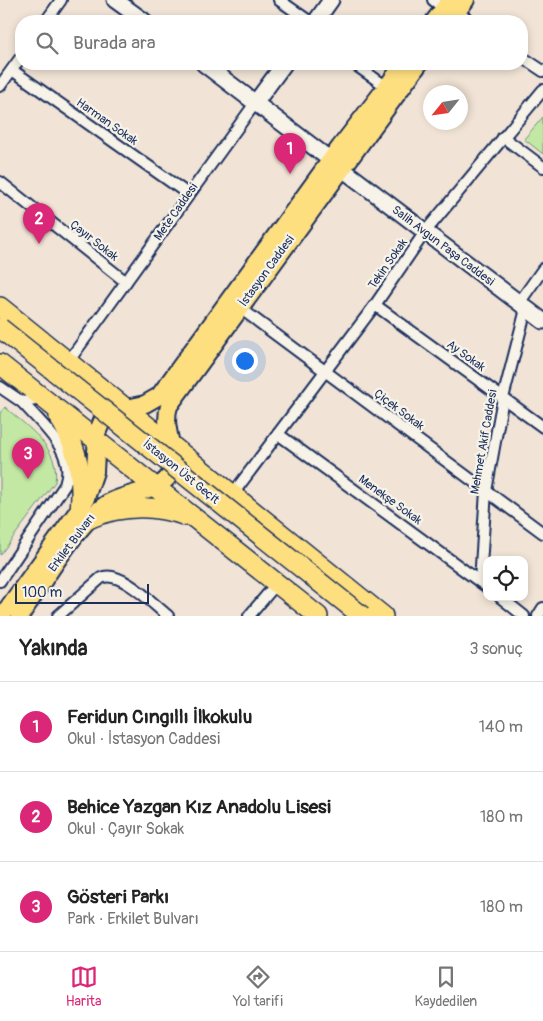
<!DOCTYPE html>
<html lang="tr">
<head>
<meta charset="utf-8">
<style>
  body { margin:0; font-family:Pangolin,sans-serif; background:#f6f6f6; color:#222 }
  .controls { position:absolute; right:15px; bottom:15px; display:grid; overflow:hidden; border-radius:10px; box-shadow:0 2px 8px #0003 }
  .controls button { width:45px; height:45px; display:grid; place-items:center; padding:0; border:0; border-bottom:1px solid #e0e0e0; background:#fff; color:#222; font:25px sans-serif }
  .compass { position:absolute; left:423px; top:85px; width:45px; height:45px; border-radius:50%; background:#fff; box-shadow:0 2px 8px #0003; rotate:240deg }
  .scale { position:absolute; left:15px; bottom:12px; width:134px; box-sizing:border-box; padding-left:5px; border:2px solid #1b2f5e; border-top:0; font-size:14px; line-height:18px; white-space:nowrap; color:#1b2f5e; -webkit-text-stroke:4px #f7f3e8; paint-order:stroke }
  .you { position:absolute; left:244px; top:360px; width:18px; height:18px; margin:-12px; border:4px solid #fff; border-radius:50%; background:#1a73e8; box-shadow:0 0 0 8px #1a73e833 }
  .badge { display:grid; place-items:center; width:32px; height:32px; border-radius:50%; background:#db2777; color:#fff; font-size:16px; font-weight:700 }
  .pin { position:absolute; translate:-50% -41px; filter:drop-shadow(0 1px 2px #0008) }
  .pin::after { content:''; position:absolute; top:26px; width:18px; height:15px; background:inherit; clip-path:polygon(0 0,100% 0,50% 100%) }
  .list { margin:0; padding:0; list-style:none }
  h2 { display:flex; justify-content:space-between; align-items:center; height:65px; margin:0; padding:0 20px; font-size:21px }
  h2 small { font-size:16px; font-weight:400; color:#767676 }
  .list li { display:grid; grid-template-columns:32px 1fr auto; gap:15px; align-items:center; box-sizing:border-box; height:90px; padding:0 20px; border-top:1px solid #e0e0e0 }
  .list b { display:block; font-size:19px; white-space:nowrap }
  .list p { margin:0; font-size:16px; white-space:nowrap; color:#767676 }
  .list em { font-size:16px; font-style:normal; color:#767676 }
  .icon { flex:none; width:28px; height:28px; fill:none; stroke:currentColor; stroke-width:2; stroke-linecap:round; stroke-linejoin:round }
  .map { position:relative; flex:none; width:543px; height:616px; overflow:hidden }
  .search { position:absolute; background:#fff; box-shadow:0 2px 8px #0003; left:15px; right:15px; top:15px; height:55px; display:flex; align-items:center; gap:12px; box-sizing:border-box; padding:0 18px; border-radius:20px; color:#767676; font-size:19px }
  .sheet { height:335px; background:#fff }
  nav { display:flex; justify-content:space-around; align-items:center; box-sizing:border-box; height:70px; border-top:1px solid #e0e0e0; background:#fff; font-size:14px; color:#767676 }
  nav a { display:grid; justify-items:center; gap:2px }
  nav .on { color:#db2777 }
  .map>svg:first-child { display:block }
  .green { fill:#c2e8a3; stroke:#6e8c80 }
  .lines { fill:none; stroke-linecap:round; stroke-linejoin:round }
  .street-casing { stroke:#1b2f5e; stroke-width:14 }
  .secondary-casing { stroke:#1b2f5e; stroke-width:19 }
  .primary-casing { stroke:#1b2f5e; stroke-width:20 }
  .highway-casing { stroke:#1b2f5e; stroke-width:22 }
  .street { stroke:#f7f3e8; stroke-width:10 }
  .secondary { stroke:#f7f3e8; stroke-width:15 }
  .primary { stroke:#fedf80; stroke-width:16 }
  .highway { stroke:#fedf80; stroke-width:19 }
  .highway-bridge-casing { stroke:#1b2f5e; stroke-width:22; stroke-linecap:butt }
  .highway-bridge { stroke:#fedf80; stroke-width:19 }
  .labels { text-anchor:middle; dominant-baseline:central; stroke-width:4.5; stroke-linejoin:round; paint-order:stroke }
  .street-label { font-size:12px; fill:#1b2f5e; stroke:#f7f3e8 }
</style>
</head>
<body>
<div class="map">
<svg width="543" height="616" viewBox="0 0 543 616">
  <rect width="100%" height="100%" fill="#f1e4d6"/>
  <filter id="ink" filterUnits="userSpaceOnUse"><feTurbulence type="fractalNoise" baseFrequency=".02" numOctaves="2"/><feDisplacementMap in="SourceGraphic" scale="10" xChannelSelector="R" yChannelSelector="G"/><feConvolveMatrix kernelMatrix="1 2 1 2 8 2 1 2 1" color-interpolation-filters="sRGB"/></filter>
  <g filter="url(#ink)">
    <g class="green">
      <polygon points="543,117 543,154 524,139"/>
      <path d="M 5,407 C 27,427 61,448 55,482 L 0,555 L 0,413 Z"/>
    </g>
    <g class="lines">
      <defs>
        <g id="street">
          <polyline points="279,0 309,21"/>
          <polyline points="433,0 444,8"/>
          <polyline points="457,12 470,21"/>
          <polyline points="46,21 61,0"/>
          <polyline points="522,57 543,71"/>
          <polyline points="354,64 387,87"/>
          <polyline points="12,70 188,194"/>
          <polyline points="0,86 21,57"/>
          <polyline points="503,137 543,167"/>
          <polyline points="0,182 126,282"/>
          <polyline points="519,303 543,269"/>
          <polyline points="375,305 543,427"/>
          <polyline points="240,308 543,533"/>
          <polyline points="68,362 256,102"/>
          <polyline points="0,387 22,402 43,399"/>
          <polyline points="278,434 487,587"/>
          <polyline points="232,495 375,305 425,232 543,90"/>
          <path d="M 0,581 L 65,485 C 77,452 42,425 22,402"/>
          <polyline points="480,581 486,491 503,398 526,309"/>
          <polyline points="500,597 524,616"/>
          <path d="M 58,616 L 101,578 C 120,569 153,604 168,616"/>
          <polyline points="249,616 277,583"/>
          <polyline points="538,616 543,608"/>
        </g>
        <g id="secondary">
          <polyline points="115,0 144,21"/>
          <polyline points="316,21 331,0"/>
          <polyline points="204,64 543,321"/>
          <polyline points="256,102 284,64"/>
        </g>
        <g id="primary">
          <polyline points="434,21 450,0"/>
          <polyline points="450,21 466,0"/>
          <polyline points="2,616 85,501 95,472 97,433 103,419 113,411 145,404 159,396 340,147 404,64"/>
          <path d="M 20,616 C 41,586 79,520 108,503 C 127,492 160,491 169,476 C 182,455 161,433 169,406 L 419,64"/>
        </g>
        <g id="highway">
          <polyline points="0,307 383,616"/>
          <polyline points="0,364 318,616"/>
          <path d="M 59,417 C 77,446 84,476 80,510"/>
          <path d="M 88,519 C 121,505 153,504 186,516"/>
        </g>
      </defs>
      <use href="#street" class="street-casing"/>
      <use href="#secondary" class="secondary-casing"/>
      <use href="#primary" class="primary-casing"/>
      <use href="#highway" class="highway-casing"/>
      <use href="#street" class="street"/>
      <use href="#secondary" class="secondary"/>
      <use href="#primary" class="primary"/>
      <use href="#highway" class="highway"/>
      <defs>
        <polyline id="highway-bridge" points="0,328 362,616"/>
      </defs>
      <use href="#highway-bridge" class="highway-bridge-casing"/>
      <use href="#highway-bridge" class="highway-bridge"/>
    </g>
  </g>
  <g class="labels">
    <g class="street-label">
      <text transform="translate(107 122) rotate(35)">Harman Sokak</text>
      <text transform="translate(176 212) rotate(-55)">Mete Caddesi</text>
      <text transform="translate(94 241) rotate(38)">Çayır Sokak</text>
      <text transform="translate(443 246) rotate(37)">Salih Avgun Paşa Caddesi</text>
      <text transform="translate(388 264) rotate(-55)">Tekin Sokak</text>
      <text transform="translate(267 271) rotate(-54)">İstasyon Caddesi</text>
      <text transform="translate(466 356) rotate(36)">Ay Sokak</text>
      <text transform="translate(399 410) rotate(37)">Çiçek Sokak</text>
      <text transform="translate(484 442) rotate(-80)">Mehmet Akif Caddesi</text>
      <text transform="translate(181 472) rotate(39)">İstasyon Üst Geçit</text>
      <text transform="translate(390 500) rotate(36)">Menekşe Sokak</text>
      <text transform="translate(72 543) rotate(-53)">Erkilet Bulvarı</text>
    </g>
  </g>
</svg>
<div class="controls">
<button><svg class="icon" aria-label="locate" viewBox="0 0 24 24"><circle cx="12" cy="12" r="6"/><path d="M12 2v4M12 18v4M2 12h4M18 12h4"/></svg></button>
</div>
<svg class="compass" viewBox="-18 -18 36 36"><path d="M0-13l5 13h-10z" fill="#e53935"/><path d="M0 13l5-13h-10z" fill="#767676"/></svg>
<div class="scale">100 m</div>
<div class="you"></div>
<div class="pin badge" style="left:290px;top:174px">1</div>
<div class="pin badge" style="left:39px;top:244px">2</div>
<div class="pin badge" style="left:28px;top:479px">3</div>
<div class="search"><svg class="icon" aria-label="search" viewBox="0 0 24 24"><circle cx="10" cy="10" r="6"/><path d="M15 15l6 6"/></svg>Burada ara</div>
</div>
<section class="sheet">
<h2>Yakında<small>3 sonuç</small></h2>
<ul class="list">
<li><span class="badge">1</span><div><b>Feridun Cıngıllı İlkokulu</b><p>Okul · İstasyon Caddesi</p></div><em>140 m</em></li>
<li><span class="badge">2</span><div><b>Behice Yazgan Kız Anadolu Lisesi</b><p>Okul · Çayır Sokak</p></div><em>180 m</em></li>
<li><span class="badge">3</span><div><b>Gösteri Parkı</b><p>Park · Erkilet Bulvarı</p></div><em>180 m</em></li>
</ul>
</section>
<nav>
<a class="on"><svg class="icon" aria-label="map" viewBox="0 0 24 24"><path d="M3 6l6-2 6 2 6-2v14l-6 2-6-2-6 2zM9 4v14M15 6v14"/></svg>Harita</a>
<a><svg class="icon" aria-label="directions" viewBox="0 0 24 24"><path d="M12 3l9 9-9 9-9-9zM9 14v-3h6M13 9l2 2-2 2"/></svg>Yol tarifi</a>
<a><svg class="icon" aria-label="saved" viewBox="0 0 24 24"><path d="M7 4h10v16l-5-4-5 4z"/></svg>Kaydedilen</a>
</nav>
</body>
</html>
